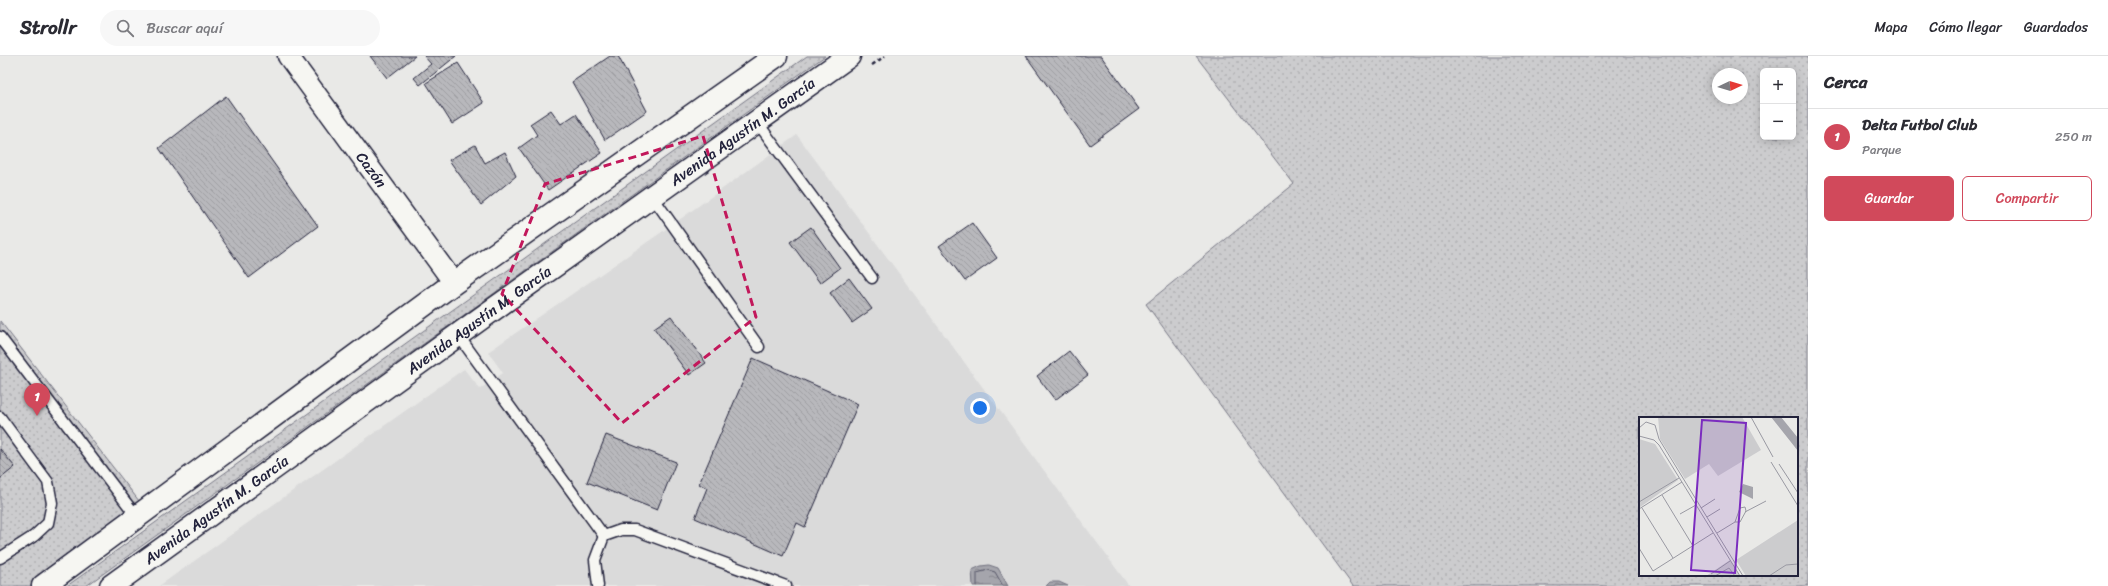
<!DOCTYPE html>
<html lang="es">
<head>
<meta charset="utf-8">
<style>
  body { margin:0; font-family:Sriracha,sans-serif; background:#f7f7f7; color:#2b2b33 }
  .controls { position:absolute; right:12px; top:12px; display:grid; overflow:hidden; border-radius:6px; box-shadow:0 2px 10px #0003 }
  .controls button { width:36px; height:36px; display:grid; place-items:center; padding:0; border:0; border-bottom:1px solid #e1e1e2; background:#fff; color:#2b2b33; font:20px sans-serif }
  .compass { position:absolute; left:1712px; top:12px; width:36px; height:36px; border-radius:50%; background:#fff; box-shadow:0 2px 10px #0003; rotate:86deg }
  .you { position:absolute; left:980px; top:352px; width:14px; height:14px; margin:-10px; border:3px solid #fff; border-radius:50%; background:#1a73e8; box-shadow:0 0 0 6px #1a73e833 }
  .badge { display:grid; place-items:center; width:26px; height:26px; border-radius:50%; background:#d1495b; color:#fff; font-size:13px; font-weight:700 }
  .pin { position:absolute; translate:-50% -33px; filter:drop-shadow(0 1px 2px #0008) }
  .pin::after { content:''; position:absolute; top:21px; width:14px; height:12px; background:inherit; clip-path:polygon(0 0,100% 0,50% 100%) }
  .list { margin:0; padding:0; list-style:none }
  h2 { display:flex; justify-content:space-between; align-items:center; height:52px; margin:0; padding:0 16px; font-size:17px }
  h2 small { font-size:13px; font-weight:400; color:#7c7c81 }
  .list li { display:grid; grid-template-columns:26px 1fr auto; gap:12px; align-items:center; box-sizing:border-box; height:56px; padding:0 16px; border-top:1px solid #e1e1e2 }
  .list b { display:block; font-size:15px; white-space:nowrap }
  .list p { margin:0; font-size:13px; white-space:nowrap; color:#7c7c81 }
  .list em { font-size:13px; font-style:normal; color:#7c7c81 }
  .actions { display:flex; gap:8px; padding:12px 16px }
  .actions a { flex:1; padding:9px 0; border:1px solid #d1495b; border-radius:6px; text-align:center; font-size:14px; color:#d1495b }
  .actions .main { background:#d1495b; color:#fff }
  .icon { flex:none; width:22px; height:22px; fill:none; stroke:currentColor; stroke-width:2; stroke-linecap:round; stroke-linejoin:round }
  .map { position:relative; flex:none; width:1808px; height:530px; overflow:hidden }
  header { display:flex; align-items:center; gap:24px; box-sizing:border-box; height:56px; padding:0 20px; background:#fff; border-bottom:1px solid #e1e1e2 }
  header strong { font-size:19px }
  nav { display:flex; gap:22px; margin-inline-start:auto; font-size:14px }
  .search { width:280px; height:36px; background:#f7f7f7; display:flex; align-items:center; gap:10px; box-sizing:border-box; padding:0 14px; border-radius:22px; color:#7c7c81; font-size:15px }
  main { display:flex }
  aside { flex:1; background:#fff }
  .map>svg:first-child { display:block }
  .built { fill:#dadada }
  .grass { fill:url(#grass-dots); stroke:#777784; fill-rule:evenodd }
  .water { fill:url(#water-ripples); stroke:#71717f }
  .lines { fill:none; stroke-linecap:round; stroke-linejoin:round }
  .shore { stroke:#565668; stroke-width:1 }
  .building { fill:url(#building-back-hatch); stroke:#22223b }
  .service-casing { stroke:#22223b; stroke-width:13 }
  .minor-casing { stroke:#22223b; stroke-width:23 }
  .secondary-casing { stroke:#22223b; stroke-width:25 }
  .path { stroke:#22223b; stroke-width:2.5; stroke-dasharray:4 3; stroke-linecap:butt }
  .service { stroke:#f6f6f2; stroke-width:10 }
  .minor { stroke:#f6f6f2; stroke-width:20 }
  .secondary { stroke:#f6f6f2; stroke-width:22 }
  .marked { fill:none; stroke:#c2185b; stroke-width:3; stroke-dasharray:8 5; stroke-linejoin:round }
  .labels { text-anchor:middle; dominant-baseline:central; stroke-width:3.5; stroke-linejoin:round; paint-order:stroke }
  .street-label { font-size:15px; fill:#22223b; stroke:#f6f6f2 }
  .inset-road { fill:none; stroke:#9999a2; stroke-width:1 }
  .view { fill:#7b2cbf; fill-opacity:0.15; stroke:#7b2cbf; stroke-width:2 }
  .inset-edge { fill:none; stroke:#22223b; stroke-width:2 }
</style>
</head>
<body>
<header>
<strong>Strollr</strong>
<div class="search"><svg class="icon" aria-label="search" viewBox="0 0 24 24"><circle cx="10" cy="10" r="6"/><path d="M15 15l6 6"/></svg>Buscar aquí</div>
<nav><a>Mapa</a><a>Cómo llegar</a><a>Guardados</a></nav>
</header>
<main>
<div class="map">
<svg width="1808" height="530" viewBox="0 0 1808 530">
  <defs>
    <pattern id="grass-dots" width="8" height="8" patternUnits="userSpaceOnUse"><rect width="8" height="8" fill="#ccccce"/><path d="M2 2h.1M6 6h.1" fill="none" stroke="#afafb2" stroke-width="1.8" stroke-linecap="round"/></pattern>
    <pattern id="water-ripples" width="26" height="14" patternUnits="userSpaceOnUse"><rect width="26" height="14" fill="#a5a5ac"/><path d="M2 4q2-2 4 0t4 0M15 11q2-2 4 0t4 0" fill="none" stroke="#86868d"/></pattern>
    <pattern id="building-back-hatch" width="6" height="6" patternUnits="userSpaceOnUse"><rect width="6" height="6" fill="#b8b8bc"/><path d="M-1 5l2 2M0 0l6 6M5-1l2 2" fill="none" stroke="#9e9ea2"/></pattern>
  </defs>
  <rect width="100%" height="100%" fill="#e9e9e7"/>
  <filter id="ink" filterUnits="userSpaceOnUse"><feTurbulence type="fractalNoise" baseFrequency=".025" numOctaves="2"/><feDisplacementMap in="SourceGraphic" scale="8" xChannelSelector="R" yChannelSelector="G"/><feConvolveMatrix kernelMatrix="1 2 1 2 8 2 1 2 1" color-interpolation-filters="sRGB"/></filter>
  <g filter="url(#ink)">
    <polygon class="built" points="797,79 1129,530 159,530 464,313 480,333 503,317 488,296 672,169"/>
    <g class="grass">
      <polygon points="807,0 825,0 86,530 67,530"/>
      <path d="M 1196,0 L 1808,0 L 1808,530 L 1353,530 L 1146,248 L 1294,128 ZM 1763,15 L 1793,15 L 1793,81 L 1763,81 ZM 1718,18 L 1742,18 L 1742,42 L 1718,42 ZM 1640,362 L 1797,362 L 1797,519 L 1640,519 Z"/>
      <polygon points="0,265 146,454 43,530 0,530"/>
    </g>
    <g class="water">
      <polygon points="989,509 998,512 1008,530 973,530 972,514 981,510"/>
      <polygon points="1050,526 1059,526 1068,530 1046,530"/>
    </g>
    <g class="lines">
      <polyline class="shore" points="977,530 977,517 988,514 995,516 1003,530"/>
    </g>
    <g class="building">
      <polygon points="370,0 415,0 387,22"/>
      <polygon points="424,0 456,0 420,29 414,22 431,8"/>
      <polygon points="610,0 618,0 647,55 605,84 572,26"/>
      <polygon points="1026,0 1101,0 1139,53 1090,89"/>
      <polygon points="458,7 484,47 452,68 426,27"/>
      <polygon points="226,40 318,170 249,222 159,92"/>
      <polygon points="551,54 561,68 576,58 602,97 548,134 519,92 537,79 530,68"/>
      <polygon points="475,89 485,107 505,96 516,120 481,149 449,104"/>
      <polygon points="972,167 997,202 965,225 939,190"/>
      <polygon points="811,171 840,212 820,227 790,186"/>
      <polygon points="849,222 872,253 852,267 830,237"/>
      <polygon points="671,260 706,307 689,319 654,272"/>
      <polygon points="1069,295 1088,319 1055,344 1037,320"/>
      <polygon points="753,302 858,348 805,471 797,467 783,500 695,462 707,432 699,428"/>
      <polygon points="606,379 676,406 657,454 587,426"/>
      <polygon points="0,393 15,411 0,423"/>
    </g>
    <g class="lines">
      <defs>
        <g id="service">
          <polyline points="757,66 872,222"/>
          <polyline points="652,140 759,291"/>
          <polyline points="458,279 604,480"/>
          <polyline points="0,281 137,461"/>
          <polyline points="0,361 48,426 52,447 48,467 34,480 0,502"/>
          <polyline points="598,530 595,504 604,480 621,474 635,474 786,530"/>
        </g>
        <g id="minor">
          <path id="s1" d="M 288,0 L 454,227"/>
        </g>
        <g id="secondary">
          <polyline points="43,530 454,227 776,0"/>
          <path id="s2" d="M 111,530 L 480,263 L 849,0"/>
        </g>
      </defs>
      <use href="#service" class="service-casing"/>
      <use href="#minor" class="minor-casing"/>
      <use href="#secondary" class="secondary-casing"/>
      <polyline class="path" points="872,9 885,0"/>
      <use href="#service" class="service"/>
      <use href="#minor" class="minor"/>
      <use href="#secondary" class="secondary"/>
    </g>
  </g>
  <path class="marked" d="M 703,80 L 756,261 L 622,367 L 502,238 L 545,128 Z"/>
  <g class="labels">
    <g class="street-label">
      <text stroke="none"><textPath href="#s2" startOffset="778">Avenida Agustín M. García</textPath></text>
      <text stroke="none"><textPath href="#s1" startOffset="141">Cazón</textPath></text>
      <text stroke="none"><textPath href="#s2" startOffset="454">Avenida Agustín M. García</textPath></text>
      <text stroke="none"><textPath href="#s2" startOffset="130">Avenida Agustín M. García</textPath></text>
    </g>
  </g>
  <g transform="translate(1639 361)">
    <rect width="159" height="159" fill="#e9e9e7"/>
    <path d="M 19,0 L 103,0 L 122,33 L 79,59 L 70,47 L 46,62 L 21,22 ZM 0,22 L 16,27 L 39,63 L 0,91 ZM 159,103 L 159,159 L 107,159 L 97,143 ZM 91,143 L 101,159 L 67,159 Z" fill="#ccccce"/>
    <path d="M 132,0 L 142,0 L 159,21 L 159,34 ZM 104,67 L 114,70 L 114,82 L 100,75 Z" fill="#a5a5ac"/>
    <path class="inset-road" d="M 112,0 L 134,40M 0,11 L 7,5 L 16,8 L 20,22 L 104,159M 0,19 L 15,23 L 20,28 L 101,159M 132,45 L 159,89M 140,47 L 159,76M 23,78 L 54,129M 0,85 L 40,61M 3,91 L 34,141M 62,91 L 76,82M 0,92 L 43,65M 106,95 L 127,84M 41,97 L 57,88M 68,100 L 81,92M 78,116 L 96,105 L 101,105 L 107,94 L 106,90 L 101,91 L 96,105M 0,131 L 14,154 L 74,116M 72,157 L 91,144M 76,159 L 90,151 L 96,159M 130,159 L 147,148 L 159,147"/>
    <path class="view" d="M 63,3 L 107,6 L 96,156 L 52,153 Z"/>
    <rect width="159" height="159" class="inset-edge"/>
  </g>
</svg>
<div class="controls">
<button>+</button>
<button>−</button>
</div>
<svg class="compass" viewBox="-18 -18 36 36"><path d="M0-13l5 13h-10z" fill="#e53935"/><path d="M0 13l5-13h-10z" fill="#7c7c81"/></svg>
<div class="you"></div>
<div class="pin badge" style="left:37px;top:360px">1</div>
</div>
<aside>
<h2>Cerca<small></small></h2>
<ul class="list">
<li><span class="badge">1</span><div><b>Delta Futbol Club</b><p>Parque</p></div><em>250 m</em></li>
</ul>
<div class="actions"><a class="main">Guardar</a><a>Compartir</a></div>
</aside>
</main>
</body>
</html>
